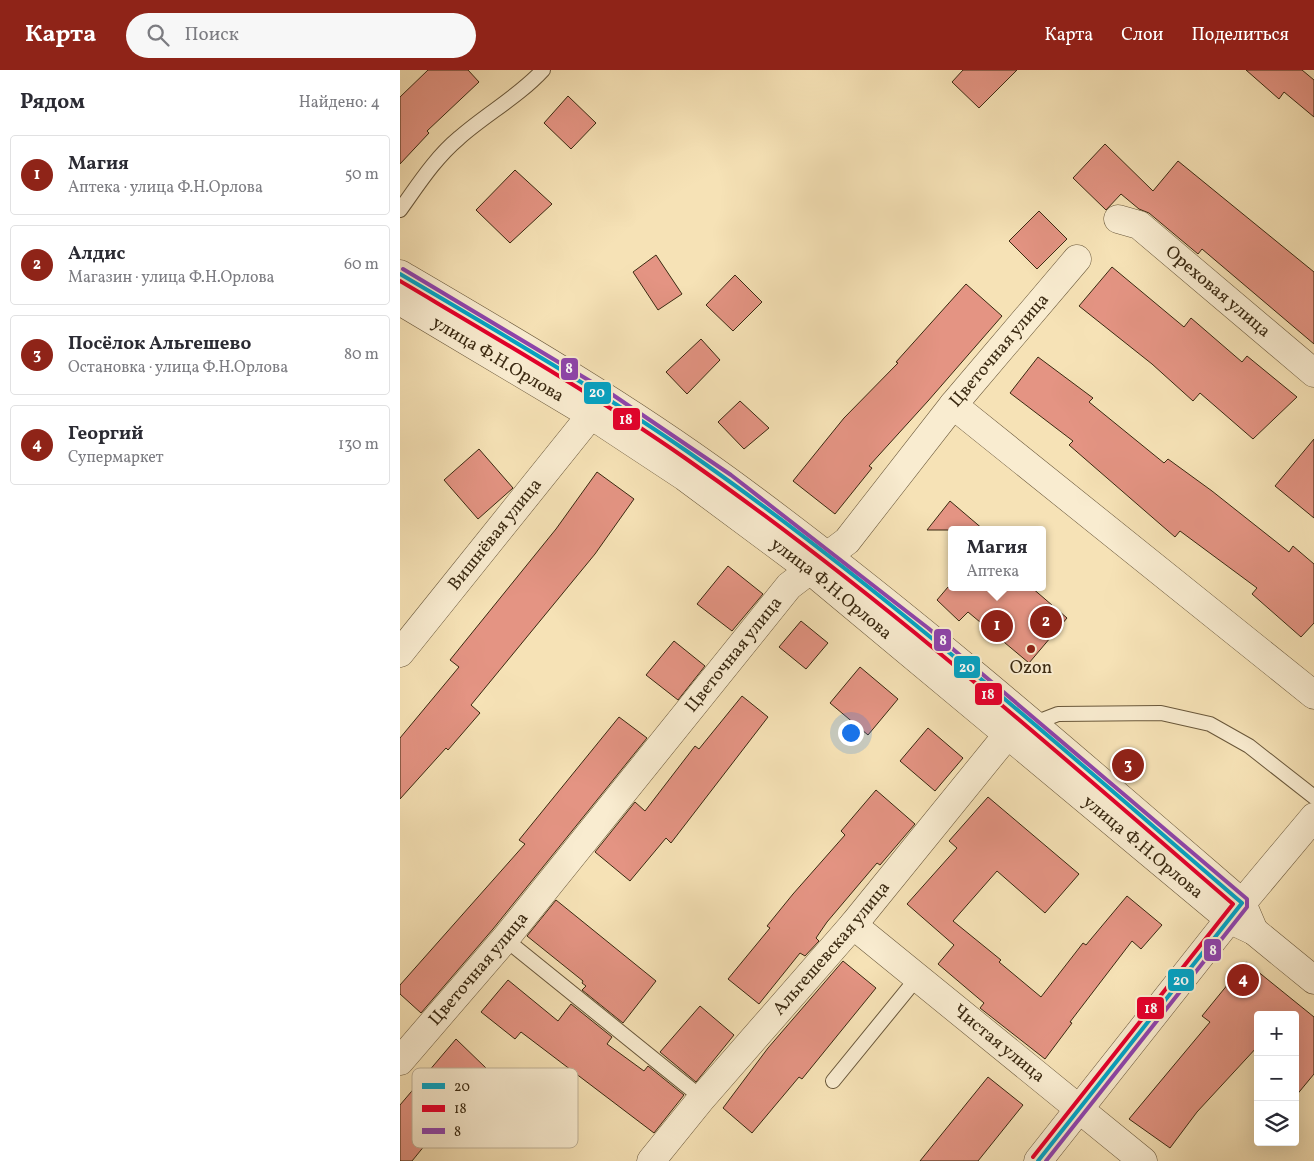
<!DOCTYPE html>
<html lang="ru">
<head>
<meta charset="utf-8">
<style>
  body { margin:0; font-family:Vollkorn,serif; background:#f7f7f7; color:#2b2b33 }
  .controls { position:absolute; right:15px; bottom:15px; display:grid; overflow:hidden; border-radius:5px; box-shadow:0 5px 20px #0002 }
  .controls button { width:45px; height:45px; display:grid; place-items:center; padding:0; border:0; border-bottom:1px solid #e1e1e2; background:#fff; color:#2b2b33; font:25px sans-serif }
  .you { position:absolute; left:450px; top:662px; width:18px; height:18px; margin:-12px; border:4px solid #fff; border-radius:50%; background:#1a73e8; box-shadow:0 0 0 8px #1a73e833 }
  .badge { display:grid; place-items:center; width:32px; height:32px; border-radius:50%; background:#8f2418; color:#fff; font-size:16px; font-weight:700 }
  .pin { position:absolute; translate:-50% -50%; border:2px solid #fff; box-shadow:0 1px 5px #0006 }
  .popup { position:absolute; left:548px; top:456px; width:98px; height:65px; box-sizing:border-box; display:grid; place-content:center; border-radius:5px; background:#fff; filter:drop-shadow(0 1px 4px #0005); font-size:16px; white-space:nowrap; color:#7c7c81 }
  .popup b { font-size:19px; color:#2b2b33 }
  .popup::after { content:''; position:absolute; left:50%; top:100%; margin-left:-10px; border:10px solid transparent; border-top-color:#fff }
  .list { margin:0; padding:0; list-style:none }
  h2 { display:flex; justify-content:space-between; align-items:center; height:65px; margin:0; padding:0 20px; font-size:21px }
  h2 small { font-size:16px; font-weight:400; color:#7c7c81 }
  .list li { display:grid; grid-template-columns:32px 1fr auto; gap:15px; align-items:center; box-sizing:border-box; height:80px; margin:0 10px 10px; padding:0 10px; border:1px solid #e1e1e2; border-radius:5px }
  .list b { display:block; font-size:19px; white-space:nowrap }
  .list p { margin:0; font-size:16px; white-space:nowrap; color:#7c7c81 }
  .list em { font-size:16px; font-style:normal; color:#7c7c81 }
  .icon { flex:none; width:28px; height:28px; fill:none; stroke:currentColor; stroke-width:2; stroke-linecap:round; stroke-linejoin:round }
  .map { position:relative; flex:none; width:914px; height:1091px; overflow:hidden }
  header { display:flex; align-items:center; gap:30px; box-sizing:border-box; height:70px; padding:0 25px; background:#8f2418; color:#fff }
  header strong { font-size:24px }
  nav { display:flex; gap:28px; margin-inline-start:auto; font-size:18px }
  .search { width:350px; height:45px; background:#f7f7f7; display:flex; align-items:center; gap:12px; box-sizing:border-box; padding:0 18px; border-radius:28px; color:#7c7c81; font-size:19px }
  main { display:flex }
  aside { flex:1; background:#fff }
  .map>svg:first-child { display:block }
  .building { fill:#e49483; stroke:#3a2911 }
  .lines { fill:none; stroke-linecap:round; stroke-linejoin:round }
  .service-casing { stroke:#69573a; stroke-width:16 }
  .minor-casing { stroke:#69573a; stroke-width:29 }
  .tertiary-casing { stroke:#69573a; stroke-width:29 }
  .service { stroke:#f9ecd0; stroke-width:14 }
  .minor { stroke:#f9ecd0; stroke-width:28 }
  .tertiary { stroke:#f9ecd0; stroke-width:28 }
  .bus-1-casing { stroke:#f9ecd0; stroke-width:8 }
  .bus-2-casing { stroke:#f9ecd0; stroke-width:8 }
  .bus-3-casing { stroke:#f9ecd0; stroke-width:8 }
  .bus-1 { stroke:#03a3c5; stroke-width:4 }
  .bus-2 { stroke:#e4002b; stroke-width:4 }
  .bus-3 { stroke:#8e44ad; stroke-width:4 }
  .poi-dot { fill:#8f2418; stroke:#f9ecd0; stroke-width:2 }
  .labels { text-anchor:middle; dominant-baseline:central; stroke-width:4; stroke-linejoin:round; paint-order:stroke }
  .street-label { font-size:18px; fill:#3a2911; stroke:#f9ecd0 }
  .poi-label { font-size:18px; fill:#3a2911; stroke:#f9ecd0 }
  .key { fill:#f9ecd0; stroke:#c0b297; stroke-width:1 }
  .key-label { font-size:14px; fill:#3a2911 }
  .line-badge { stroke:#f9ecd0; stroke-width:2 }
  .badge-label { font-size:14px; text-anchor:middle; font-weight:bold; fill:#fff }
</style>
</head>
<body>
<header>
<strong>Карта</strong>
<div class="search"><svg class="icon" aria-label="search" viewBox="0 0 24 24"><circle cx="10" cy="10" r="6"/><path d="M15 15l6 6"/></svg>Поиск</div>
<nav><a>Карта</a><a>Слои</a><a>Поделиться</a></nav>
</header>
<main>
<aside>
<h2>Рядом<small>Найдено: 4</small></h2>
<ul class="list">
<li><span class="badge">1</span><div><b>Магия</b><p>Аптека · улица Ф.Н.Орлова</p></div><em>50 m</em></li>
<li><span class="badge">2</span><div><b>Алдис</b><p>Магазин · улица Ф.Н.Орлова</p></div><em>60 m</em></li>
<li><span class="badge">3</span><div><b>Посёлок Альгешево</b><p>Остановка · улица Ф.Н.Орлова</p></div><em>80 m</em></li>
<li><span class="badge">4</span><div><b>Георгий</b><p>Супермаркет</p></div><em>130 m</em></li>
</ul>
</aside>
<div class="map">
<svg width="914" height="1091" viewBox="0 0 914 1091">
  <rect width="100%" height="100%" fill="#f6e2b6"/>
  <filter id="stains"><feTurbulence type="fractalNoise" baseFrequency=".004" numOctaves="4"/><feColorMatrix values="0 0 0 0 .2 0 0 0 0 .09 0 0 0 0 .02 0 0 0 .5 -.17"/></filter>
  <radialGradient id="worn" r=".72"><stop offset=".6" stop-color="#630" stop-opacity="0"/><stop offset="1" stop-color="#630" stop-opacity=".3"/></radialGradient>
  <g class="building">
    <polygon points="28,0 68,0 79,12 27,61 29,63 0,94 0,27"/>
    <polygon points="563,0 617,0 579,38 552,12"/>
    <polygon points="846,0 902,0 914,10 914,47 884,22 879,29"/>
    <polygon points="168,26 196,53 171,79 144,53"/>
    <polygon points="705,74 753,121 778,91 914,202 914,274 802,179 798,184 749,143 739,139 721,124 706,140 673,108"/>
    <polygon points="115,100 152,134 110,173 76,140"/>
    <polygon points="639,141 667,169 637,199 609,171"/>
    <polygon points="256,185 282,224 258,240 233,202"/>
    <polygon points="712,197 784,257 791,248 842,292 847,286 897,327 853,369 800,323 793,331 752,294 679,236"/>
    <polygon points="335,205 362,232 333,261 306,235"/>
    <polygon points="566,214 602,246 528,331 469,396 472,398 435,444 393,411 444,348 498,293 496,292"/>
    <polygon points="301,269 320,290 287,324 266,302"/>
    <polygon points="638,287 693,328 689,332 764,393 768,389 812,421 889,482 893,476 914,494 914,553 901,567 852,524 857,518 780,461 775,467 669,375 673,371 610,323"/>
    <polygon points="340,331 369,358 344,379 318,352"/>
    <polygon points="914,369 914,448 875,416"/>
    <polygon points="79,379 113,418 78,449 44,410"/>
    <polygon points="197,402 234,429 195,484 71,635 80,643 48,680 46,678 0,729 0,668 59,597 50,590 156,459"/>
    <polygon points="550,431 584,460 527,460"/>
    <polygon points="328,496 363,524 332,561 297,534"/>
    <polygon points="548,517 631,517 667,548 629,593 568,542 559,551 537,530"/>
    <polygon points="401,551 428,573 406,599 379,577"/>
    <polygon points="274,571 305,596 278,630 246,605"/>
    <polygon points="460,597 498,629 468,665 430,633"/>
    <polygon points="342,626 368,647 271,773 266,768 230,811 195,782 235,732 245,741 295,676 299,679"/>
    <polygon points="219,647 247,668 93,859 21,943 0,924 0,915 125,774 119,770"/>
    <polygon points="528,658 563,688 535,721 500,691"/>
    <polygon points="476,720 515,754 480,795 477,793 427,852 416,868 419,871 405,886 400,883 359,934 328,909 370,858 367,856 393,824 445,765 441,761"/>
    <polygon points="588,727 679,804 645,843 597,801 553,851 601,890 599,892 641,927 683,873 686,875 727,826 762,855 741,879 732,871 670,952 672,953 645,989 580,938 584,933 538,894 554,875 507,834 557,778 549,771"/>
    <polygon points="156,830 256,911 223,953 182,920 186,916 182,913 183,911 127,866"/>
    <polygon points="443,891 476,918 402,1009 399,1007 352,1063 323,1038 368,978"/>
    <polygon points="846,892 914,947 914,1004 895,1027 895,945 858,945 858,976 797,1042 770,1078 729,1049 810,952 802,946"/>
    <polygon points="108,910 158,951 171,934 212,967 207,974 244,1001 248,996 284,1025 254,1063 121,962 115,969 81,942"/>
    <polygon points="300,936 334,965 296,1012 260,982"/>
    <polygon points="56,969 87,999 12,1091 0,1091 0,1035"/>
    <polygon points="588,1007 623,1035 578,1091 520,1091"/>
  </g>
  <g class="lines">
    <defs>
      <g id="service">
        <path d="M 0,140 C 18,115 35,88 59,68 C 86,44 118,27 143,0"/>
        <polyline points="632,654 658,644 761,643 810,654 849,676 914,727"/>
        <polyline points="105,869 302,1028"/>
        <polyline points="433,1011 517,908"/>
      </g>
      <g id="minor">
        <path id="s1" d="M 718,149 L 739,155 L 914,303"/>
        <polyline points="553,335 914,625"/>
        <path id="s2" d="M 427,486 L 447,471 L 553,335 L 677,189"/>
        <path id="s3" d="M 0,583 L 191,345"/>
        <polyline points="837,853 854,861 914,910"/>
        <path id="s4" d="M 453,855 L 743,1091"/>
        <polyline points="854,861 842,833 914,747"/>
        <path id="s5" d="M 0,991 L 105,869 L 389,516 L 410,500"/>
        <path id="s6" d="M 251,1091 L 302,1028 L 453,855 L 608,664"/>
      </g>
      <g id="tertiary">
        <path d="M 0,204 C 111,269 223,334 327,410 C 506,541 674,688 842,833 L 638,1091"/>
        <path id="s7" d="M 0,231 L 191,345 L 285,407 L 410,500 L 829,849"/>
      </g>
    </defs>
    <use href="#service" class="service-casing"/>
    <use href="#minor" class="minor-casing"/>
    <use href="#tertiary" class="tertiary-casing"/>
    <use href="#service" class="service"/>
    <use href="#minor" class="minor"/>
    <use href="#tertiary" class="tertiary"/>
    <defs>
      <path id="bus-1" d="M 0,204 C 97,261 195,318 288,382 C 483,518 662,678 842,833 L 638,1091"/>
      <path id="bus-2" d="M 0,211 C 96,268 193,324 285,388 C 478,523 655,680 833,834 L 633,1087"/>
      <polyline id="bus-3" points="3,199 210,323 331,405 528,558 847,829 847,837 646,1091"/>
    </defs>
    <use href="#bus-1" class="bus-1-casing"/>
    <use href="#bus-2" class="bus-2-casing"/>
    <use href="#bus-3" class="bus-3-casing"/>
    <use href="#bus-1" class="bus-1"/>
    <use href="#bus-2" class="bus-2"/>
    <use href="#bus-3" class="bus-3"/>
  </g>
  <circle class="poi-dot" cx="631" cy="579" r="5"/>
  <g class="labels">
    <g class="street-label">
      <text stroke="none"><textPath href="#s1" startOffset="125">Ореховая улица</textPath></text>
      <text stroke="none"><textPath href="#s2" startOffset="269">Цветочная улица</textPath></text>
      <text stroke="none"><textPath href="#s7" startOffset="114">улица Ф.Н.Орлова</textPath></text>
      <text stroke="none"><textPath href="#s3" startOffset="152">Вишнёвая улица</textPath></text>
      <text stroke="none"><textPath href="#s7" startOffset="519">улица Ф.Н.Орлова</textPath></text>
      <text stroke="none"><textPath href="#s5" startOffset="526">Цветочная улица</textPath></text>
      <text stroke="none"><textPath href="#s7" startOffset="924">улица Ф.Н.Орлова</textPath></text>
      <text stroke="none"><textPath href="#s6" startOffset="279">Альгешевская улица</textPath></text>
      <text stroke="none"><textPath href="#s5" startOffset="121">Цветочная улица</textPath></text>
      <text stroke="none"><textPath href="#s4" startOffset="188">Чистая улица</textPath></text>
    </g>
    <g class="poi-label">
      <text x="631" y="598">Ozon</text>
    </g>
  </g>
  <rect x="12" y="998" width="166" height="80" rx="8" class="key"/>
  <rect x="22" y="1013" width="23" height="6" fill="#03a3c5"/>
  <rect x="22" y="1035" width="23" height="7" fill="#e4002b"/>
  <rect x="22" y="1058" width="23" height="6" fill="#8e44ad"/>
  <g class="key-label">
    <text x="54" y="1021">20</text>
    <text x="54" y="1043">18</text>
    <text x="54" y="1066">8</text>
  </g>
  <g class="line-badge">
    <rect x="160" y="287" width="19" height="24" rx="5" fill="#8e44ad"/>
    <rect x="183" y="311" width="29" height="24" rx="5" fill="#03a3c5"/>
    <rect x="212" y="337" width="29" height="24" rx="5" fill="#e4002b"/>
    <rect x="533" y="558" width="19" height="24" rx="5" fill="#8e44ad"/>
    <rect x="553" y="585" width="28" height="24" rx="5" fill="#03a3c5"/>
    <rect x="574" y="612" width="29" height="24" rx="5" fill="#e4002b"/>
    <rect x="803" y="868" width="19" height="24" rx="5" fill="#8e44ad"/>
    <rect x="767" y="898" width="28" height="24" rx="5" fill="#03a3c5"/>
    <rect x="736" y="926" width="29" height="24" rx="5" fill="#e4002b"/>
  </g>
  <g class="badge-label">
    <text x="169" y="303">8</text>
    <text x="197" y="327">20</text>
    <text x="226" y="354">18</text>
    <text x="543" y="575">8</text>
    <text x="567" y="602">20</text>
    <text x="588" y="629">18</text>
    <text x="813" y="885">8</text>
    <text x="781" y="915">20</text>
    <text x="751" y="943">18</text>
  </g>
  <rect width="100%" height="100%" filter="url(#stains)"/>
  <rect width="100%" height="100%" fill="url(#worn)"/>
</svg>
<div class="controls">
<button>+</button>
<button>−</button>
<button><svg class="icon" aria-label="layers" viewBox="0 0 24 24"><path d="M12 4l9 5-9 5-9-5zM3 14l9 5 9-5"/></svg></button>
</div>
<div class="you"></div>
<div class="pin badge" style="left:597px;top:556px">1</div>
<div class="popup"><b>Магия</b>Аптека</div>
<div class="pin badge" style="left:646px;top:552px">2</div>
<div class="pin badge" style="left:728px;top:695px">3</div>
<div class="pin badge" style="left:843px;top:910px">4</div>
</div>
</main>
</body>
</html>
